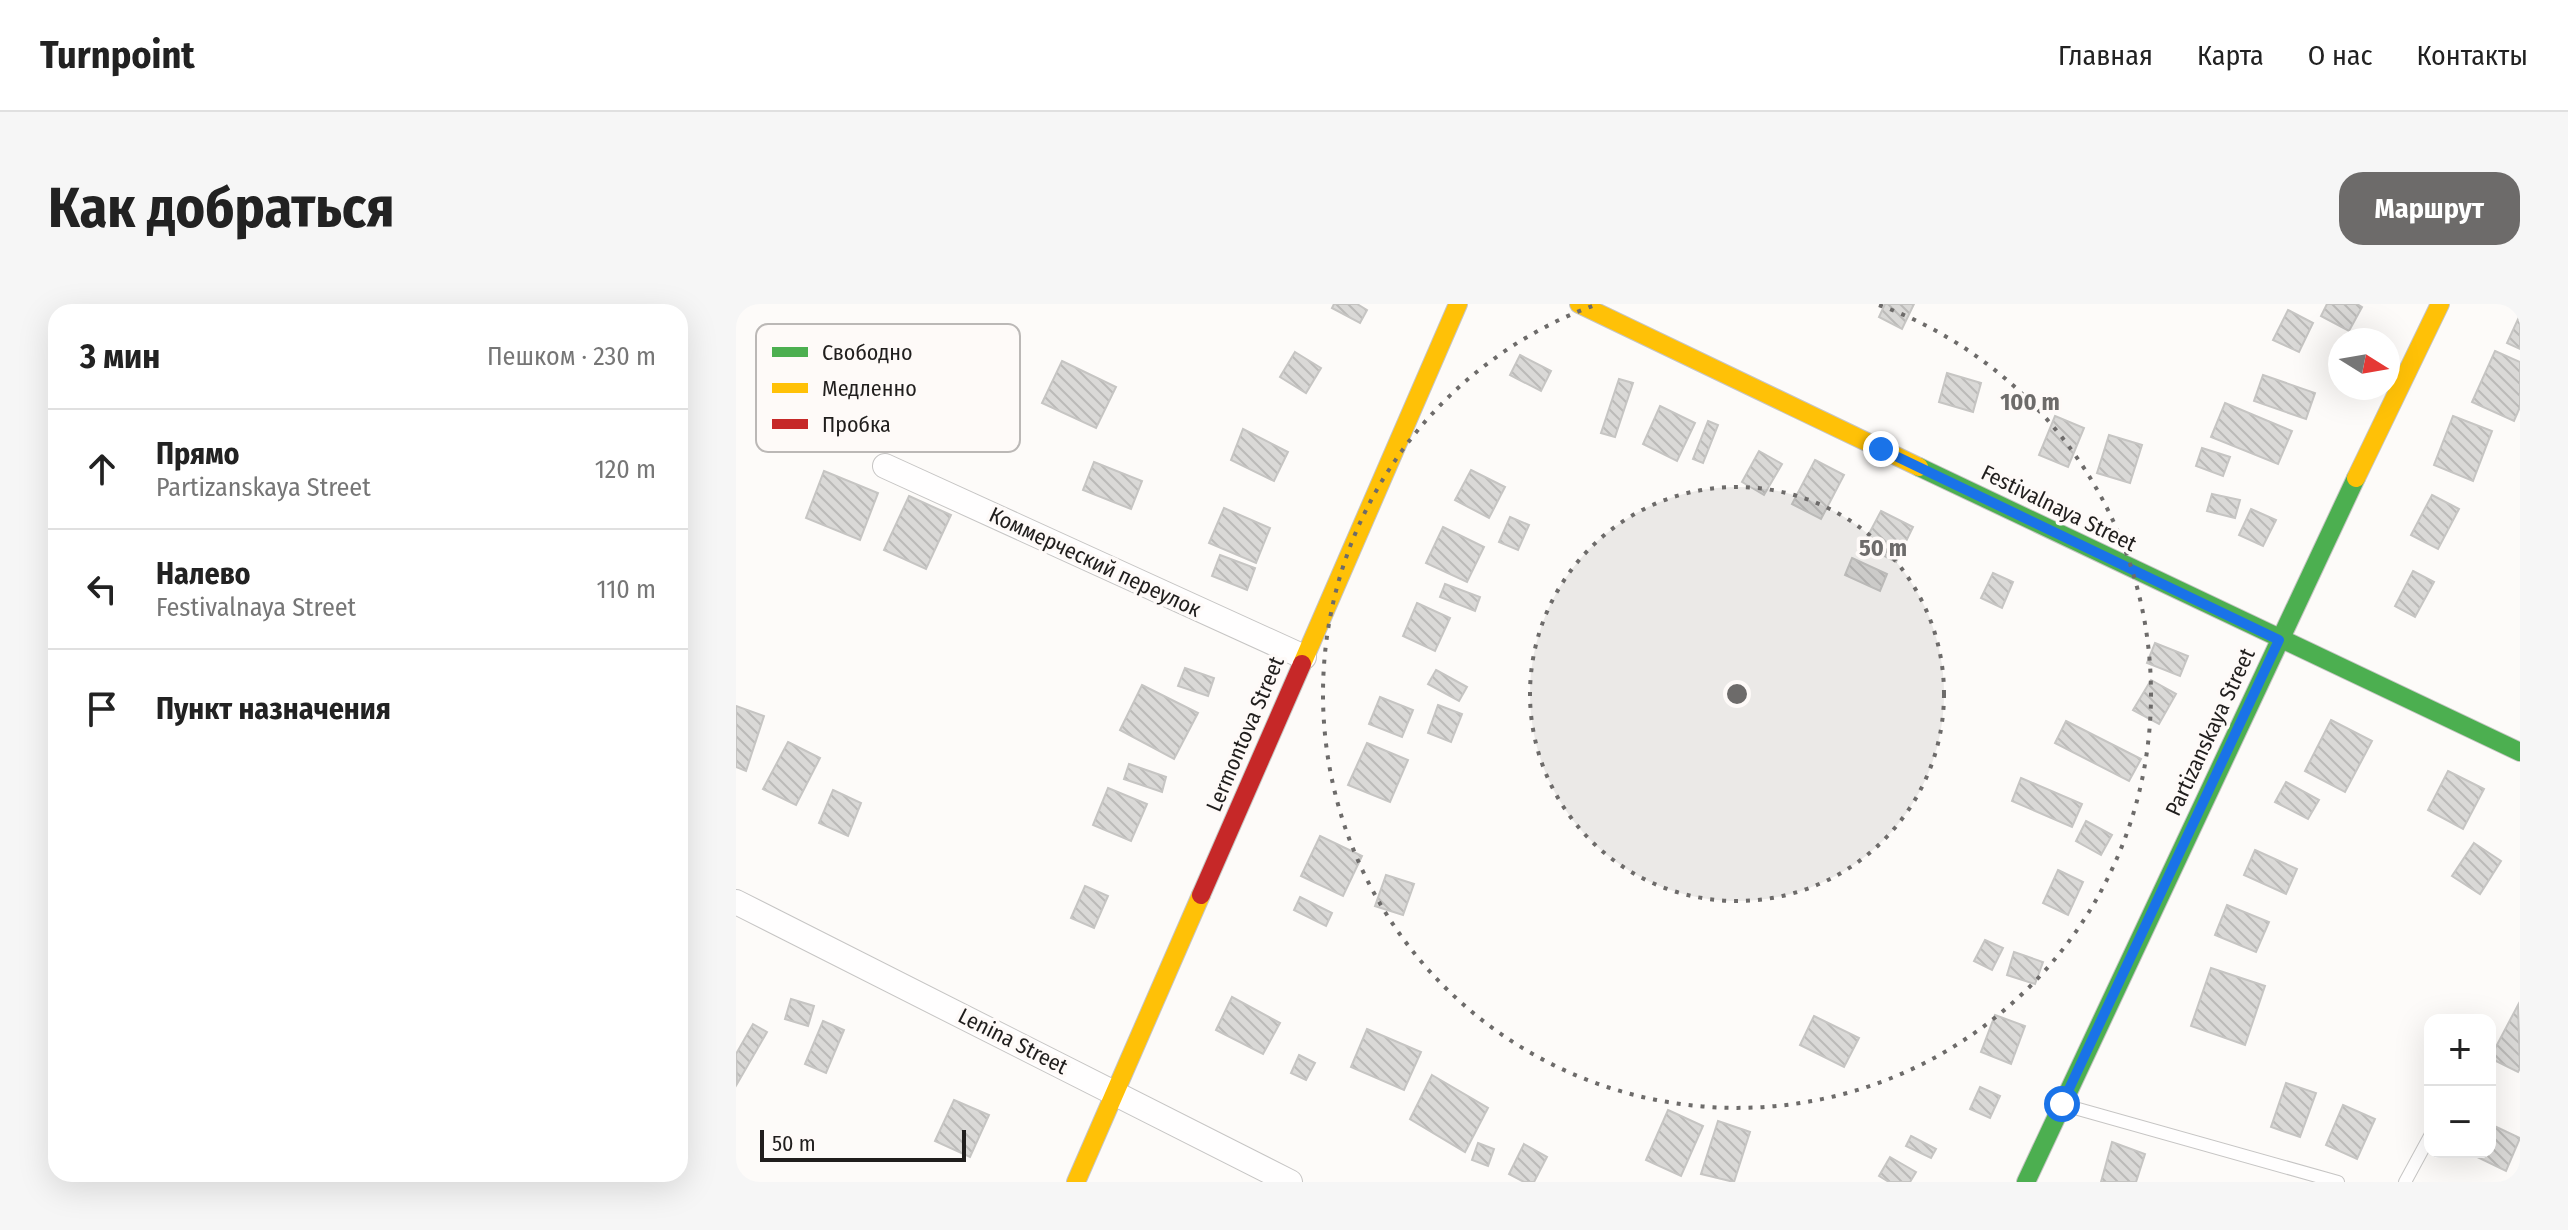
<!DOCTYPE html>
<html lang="ru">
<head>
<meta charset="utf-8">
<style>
  body { margin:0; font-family:"Fira Sans Condensed",sans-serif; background:#f6f6f6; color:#222 }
  .controls { position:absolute; right:24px; bottom:24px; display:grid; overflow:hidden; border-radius:16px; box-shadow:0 8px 32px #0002 }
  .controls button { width:72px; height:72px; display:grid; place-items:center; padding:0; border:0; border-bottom:2px solid #e0e0e0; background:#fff; color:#222; font:40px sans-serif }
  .compass { position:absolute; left:1592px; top:24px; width:72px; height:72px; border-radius:50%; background:#fff; box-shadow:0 8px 32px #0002; rotate:101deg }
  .scale { position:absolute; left:24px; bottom:20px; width:206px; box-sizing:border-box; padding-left:8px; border:4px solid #201e1d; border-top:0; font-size:22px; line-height:28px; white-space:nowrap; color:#201e1d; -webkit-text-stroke:6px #fefaf8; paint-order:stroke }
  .stop { position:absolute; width:24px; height:24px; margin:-18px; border:6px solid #1a73e8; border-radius:50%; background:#fff }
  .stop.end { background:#1a73e8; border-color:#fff; box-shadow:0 2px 8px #0008 }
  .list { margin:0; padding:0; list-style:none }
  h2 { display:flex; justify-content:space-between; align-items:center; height:104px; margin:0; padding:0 32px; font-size:34px }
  h2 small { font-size:26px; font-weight:400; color:#767676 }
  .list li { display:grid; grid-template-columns:52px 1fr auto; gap:24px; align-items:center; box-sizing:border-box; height:120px; padding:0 32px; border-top:2px solid #e0e0e0 }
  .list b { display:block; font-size:30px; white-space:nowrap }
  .list p { margin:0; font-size:26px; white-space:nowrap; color:#767676 }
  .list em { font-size:26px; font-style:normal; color:#767676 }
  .icon { flex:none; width:44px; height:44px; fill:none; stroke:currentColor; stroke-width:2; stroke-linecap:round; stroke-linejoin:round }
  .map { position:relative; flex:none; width:1784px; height:878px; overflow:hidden; border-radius:24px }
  header { display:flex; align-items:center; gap:48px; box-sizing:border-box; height:112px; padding:0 40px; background:#fff; border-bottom:2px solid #e0e0e0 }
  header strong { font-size:38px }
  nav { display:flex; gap:44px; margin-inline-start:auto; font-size:28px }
  .intro { display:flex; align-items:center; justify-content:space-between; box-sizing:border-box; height:192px; padding:0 48px }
  h1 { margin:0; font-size:56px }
  .button { padding:20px 36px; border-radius:24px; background:#6d6b6a; color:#fff; font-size:28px; font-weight:700 }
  main { display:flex; gap:48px; padding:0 48px }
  aside { flex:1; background:#fff; border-radius:24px; box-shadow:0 8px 32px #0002 }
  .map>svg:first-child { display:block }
  .building { fill:url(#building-back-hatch); stroke:#c6c5c3; stroke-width:2 }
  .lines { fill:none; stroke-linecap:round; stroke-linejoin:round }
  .lane-casing { stroke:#c6c5c4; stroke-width:14 }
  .street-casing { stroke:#c6c5c4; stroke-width:26 }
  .fast-casing { stroke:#c6c5c4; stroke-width:20 }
  .slow-casing { stroke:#c6c5c4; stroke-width:20 }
  .jam-casing { stroke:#c6c5c4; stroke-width:20 }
  .lane { stroke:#fffefe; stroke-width:12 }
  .street { stroke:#fffefe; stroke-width:24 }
  .fast { stroke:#4caf50; stroke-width:18 }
  .slow { stroke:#ffc107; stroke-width:18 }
  .jam { stroke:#c62828; stroke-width:18 }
  .route { stroke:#1a73e8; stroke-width:10 }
  .ring { fill:none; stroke:#6d6b6a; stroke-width:4; stroke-dasharray:4 8 }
  .labels { text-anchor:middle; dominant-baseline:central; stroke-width:7; stroke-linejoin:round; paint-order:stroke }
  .street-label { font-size:22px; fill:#201e1d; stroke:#fefaf8 }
  .key { fill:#fefaf8; stroke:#bbb8b6; stroke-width:2 }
  .key-label { font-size:22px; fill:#201e1d }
  .centre { fill:#6d6b6a; stroke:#fefaf8; stroke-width:4 }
  .ring-label { font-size:24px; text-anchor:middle; font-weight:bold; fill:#6d6b6a; stroke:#fefaf8; stroke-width:7; stroke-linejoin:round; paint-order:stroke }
</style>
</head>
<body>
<header>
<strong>Turnpoint</strong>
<nav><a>Главная</a><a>Карта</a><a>О нас</a><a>Контакты</a></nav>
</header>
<div class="intro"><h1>Как добраться</h1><a class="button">Маршрут</a></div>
<main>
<aside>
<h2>3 мин<small>Пешком · 230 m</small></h2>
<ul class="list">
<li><svg class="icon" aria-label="ahead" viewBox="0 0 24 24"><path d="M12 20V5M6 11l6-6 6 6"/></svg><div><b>Прямо</b><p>Partizanskaya Street</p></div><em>120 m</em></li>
<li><svg class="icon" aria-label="left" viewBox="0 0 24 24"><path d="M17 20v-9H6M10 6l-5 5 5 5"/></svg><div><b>Налево</b><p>Festivalnaya Street</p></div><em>110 m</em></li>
<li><svg class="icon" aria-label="arrive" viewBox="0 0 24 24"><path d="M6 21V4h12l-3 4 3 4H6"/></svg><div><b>Пункт назначения</b></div></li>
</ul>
</aside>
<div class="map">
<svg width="1784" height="878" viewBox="0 0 1784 878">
  <defs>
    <pattern id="building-back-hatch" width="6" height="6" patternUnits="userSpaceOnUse" patternTransform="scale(2)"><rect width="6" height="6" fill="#dad9d7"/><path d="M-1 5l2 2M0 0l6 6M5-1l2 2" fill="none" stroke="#bbbab8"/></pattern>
  </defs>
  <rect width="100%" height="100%" fill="#fdfbf9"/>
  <g class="building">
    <polygon points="598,0 621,0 631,6 624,19 596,4"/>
    <polygon points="1149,0 1178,0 1166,25 1143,13"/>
    <polygon points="1591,0 1621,0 1626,3 1613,27 1585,12"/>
    <polygon points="1552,6 1577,19 1563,48 1537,36"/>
    <polygon points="1784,11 1784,45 1771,39"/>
    <polygon points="1759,47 1784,58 1784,103 1778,117 1736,98"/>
    <polygon points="559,48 585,64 570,89 544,73"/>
    <polygon points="784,51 815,67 805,87 774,71"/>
    <polygon points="326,57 380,83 360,124 306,99"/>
    <polygon points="1211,69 1245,79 1237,108 1203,98"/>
    <polygon points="1527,71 1579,89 1570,115 1518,97"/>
    <polygon points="883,75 897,79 879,133 865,129"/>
    <polygon points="1489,99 1556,127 1542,160 1475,133"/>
    <polygon points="924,102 959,119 941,157 907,140"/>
    <polygon points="1319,112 1348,124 1332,163 1303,151"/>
    <polygon points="1717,112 1756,127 1737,177 1698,161"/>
    <polygon points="972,117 982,121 967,159 957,155"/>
    <polygon points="507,125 552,148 538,177 495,156"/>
    <polygon points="1373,131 1406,141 1394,179 1361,169"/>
    <polygon points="1466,144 1494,153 1487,172 1460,162"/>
    <polygon points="1023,147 1046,160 1028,191 1006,178"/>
    <polygon points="1079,156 1108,171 1085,215 1056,200"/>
    <polygon points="358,158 406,177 395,205 347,186"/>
    <polygon points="735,166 769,183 753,214 719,196"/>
    <polygon points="88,167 142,189 124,236 70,214"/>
    <polygon points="1476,190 1504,196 1499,214 1471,207"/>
    <polygon points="1696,191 1723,205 1702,245 1675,231"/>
    <polygon points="173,192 215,211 190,265 148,246"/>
    <polygon points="488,204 534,224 520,259 473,239"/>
    <polygon points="1515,205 1540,216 1527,242 1503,231"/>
    <polygon points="1145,207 1177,223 1160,258 1127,241"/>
    <polygon points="774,213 793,221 782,246 763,238"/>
    <polygon points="707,223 748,243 731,278 690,259"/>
    <polygon points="484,251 519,264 511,286 476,272"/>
    <polygon points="1116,254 1151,270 1144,287 1109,271"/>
    <polygon points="1677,267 1698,278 1679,313 1659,302"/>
    <polygon points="1257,269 1277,278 1266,304 1245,294"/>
    <polygon points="709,280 744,293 739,307 704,293"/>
    <polygon points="681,299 714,314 699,347 667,332"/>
    <polygon points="1419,339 1452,352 1444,372 1411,359"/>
    <polygon points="449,364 478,374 472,392 442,382"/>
    <polygon points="700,366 731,383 723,397 692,380"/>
    <polygon points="1415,376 1440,390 1423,420 1397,406"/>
    <polygon points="406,381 462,409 438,455 384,426"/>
    <polygon points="644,393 677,406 666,433 633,420"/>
    <polygon points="702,401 726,410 715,438 692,429"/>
    <polygon points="0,402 28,412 10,467 0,463"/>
    <polygon points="1595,416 1636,437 1609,488 1569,467"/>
    <polygon points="1330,417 1405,455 1393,477 1319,439"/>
    <polygon points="52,438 84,454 60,501 27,485"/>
    <polygon points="631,439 672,456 654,498 612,481"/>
    <polygon points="393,460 430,473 426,488 388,475"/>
    <polygon points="1712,467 1748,485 1727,525 1692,506"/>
    <polygon points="1285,474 1346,500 1336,523 1276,497"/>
    <polygon points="1550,478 1583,496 1572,515 1539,498"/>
    <polygon points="372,484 411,500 395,537 357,521"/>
    <polygon points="97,486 125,499 112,532 83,519"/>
    <polygon points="1350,517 1376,531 1365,551 1340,537"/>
    <polygon points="584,532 626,552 607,592 565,572"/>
    <polygon points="1738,539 1765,557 1744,590 1716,572"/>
    <polygon points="1519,546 1561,565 1550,590 1508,571"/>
    <polygon points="1322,566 1347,578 1332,611 1307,599"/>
    <polygon points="650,571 678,580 667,611 639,602"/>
    <polygon points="349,582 372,592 358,624 335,614"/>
    <polygon points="564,593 596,609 590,622 558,606"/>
    <polygon points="1491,601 1533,618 1520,648 1479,631"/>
    <polygon points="1249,636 1267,644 1256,666 1238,657"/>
    <polygon points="1278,648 1307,658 1299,680 1271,671"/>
    <polygon points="1475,664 1529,682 1509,741 1455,722"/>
    <polygon points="496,693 544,719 527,750 480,726"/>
    <polygon points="55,695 78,702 72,722 49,715"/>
    <polygon points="1782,701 1784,764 1782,768 1754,754"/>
    <polygon points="1259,711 1289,722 1275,760 1245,748"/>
    <polygon points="1078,712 1123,734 1108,763 1064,741"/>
    <polygon points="87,717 108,726 90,769 69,760"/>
    <polygon points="17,720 31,728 1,780 0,750"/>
    <polygon points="631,725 685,748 668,786 615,763"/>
    <polygon points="563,751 579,759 570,776 555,769"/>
    <polygon points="696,771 752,804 729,848 674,815"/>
    <polygon points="1550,779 1580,789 1564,833 1535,823"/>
    <polygon points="1244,783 1264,792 1254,814 1234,805"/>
    <polygon points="218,796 253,811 234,853 199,837"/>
    <polygon points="1607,801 1639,815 1621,855 1590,841"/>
    <polygon points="932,806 967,822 945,872 910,856"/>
    <polygon points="982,817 1014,828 998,878 965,870"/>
    <polygon points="1754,820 1784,834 1770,867 1731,848 1754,848"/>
    <polygon points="1175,832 1200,845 1195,854 1170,842"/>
    <polygon points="1376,838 1409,850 1400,878 1365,878"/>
    <polygon points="742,839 758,845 752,862 736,856"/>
    <polygon points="788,840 811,853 798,878 788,878 773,870"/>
    <polygon points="1154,853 1180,868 1174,878 1153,878 1143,872"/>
  </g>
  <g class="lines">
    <defs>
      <g id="lane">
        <polyline points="1328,801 1602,878"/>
        <polyline points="1669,878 1694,832"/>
      </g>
      <g id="street">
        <polyline points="149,162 568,353"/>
        <polyline points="0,598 554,878"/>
      </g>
      <g id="fast">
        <polyline points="1183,163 1784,448"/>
        <polyline points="1290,878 1620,174"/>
      </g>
      <g id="slow">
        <polyline points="843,0 1183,163"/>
        <polyline points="1620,174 1704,0"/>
        <polyline points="566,360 722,0"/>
        <polyline points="340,878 465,591"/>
      </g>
      <polyline id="jam" points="465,591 566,360"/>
    </defs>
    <use href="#lane" class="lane-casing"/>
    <use href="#street" class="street-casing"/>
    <use href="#fast" class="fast-casing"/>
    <use href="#slow" class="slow-casing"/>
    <use href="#jam" class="jam-casing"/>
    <use href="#lane" class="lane"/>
    <use href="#street" class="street"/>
    <use href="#fast" class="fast"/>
    <use href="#slow" class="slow"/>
    <use href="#jam" class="jam"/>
  </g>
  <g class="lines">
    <polyline class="route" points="1145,145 1543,336 1326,800"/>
  </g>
  <circle cx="1001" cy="390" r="207" fill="#6d6b6a" fill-opacity=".12"/>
  <g class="ring">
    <circle cx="1001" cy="390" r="207"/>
    <path d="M1143 1A414 414 0 1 1 859 1"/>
  </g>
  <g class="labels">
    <g class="street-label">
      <text transform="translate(1323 204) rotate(26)">Festivalnaya Street</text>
      <text transform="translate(359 258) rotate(25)">Коммерческий переулок</text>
      <text transform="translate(1474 428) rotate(-65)">Partizanskaya Street</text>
      <text transform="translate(509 430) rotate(-67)">Lermontova Street</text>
      <text transform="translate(277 737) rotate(27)">Lenina Street</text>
    </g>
  </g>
  <rect x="20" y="20" width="264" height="128" rx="12" class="key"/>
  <rect x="36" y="43" width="36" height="10" fill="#4caf50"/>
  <rect x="36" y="79" width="36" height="10" fill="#ffc107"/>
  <rect x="36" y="115" width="36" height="10" fill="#c62828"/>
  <g class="key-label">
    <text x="86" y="56">Свободно</text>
    <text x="86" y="92">Медленно</text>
    <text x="86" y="128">Пробка</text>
  </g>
  <circle cx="1001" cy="390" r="12" class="centre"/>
  <g class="ring-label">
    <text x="1294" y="106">100 m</text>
    <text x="1147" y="252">50 m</text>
  </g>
</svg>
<div class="controls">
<button>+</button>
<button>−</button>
</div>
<svg class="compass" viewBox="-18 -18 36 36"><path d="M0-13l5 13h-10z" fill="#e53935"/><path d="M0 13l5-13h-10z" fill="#767676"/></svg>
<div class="scale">50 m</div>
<div class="stop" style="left:1326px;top:800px"></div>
<div class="stop end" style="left:1145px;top:145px"></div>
</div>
</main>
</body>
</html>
